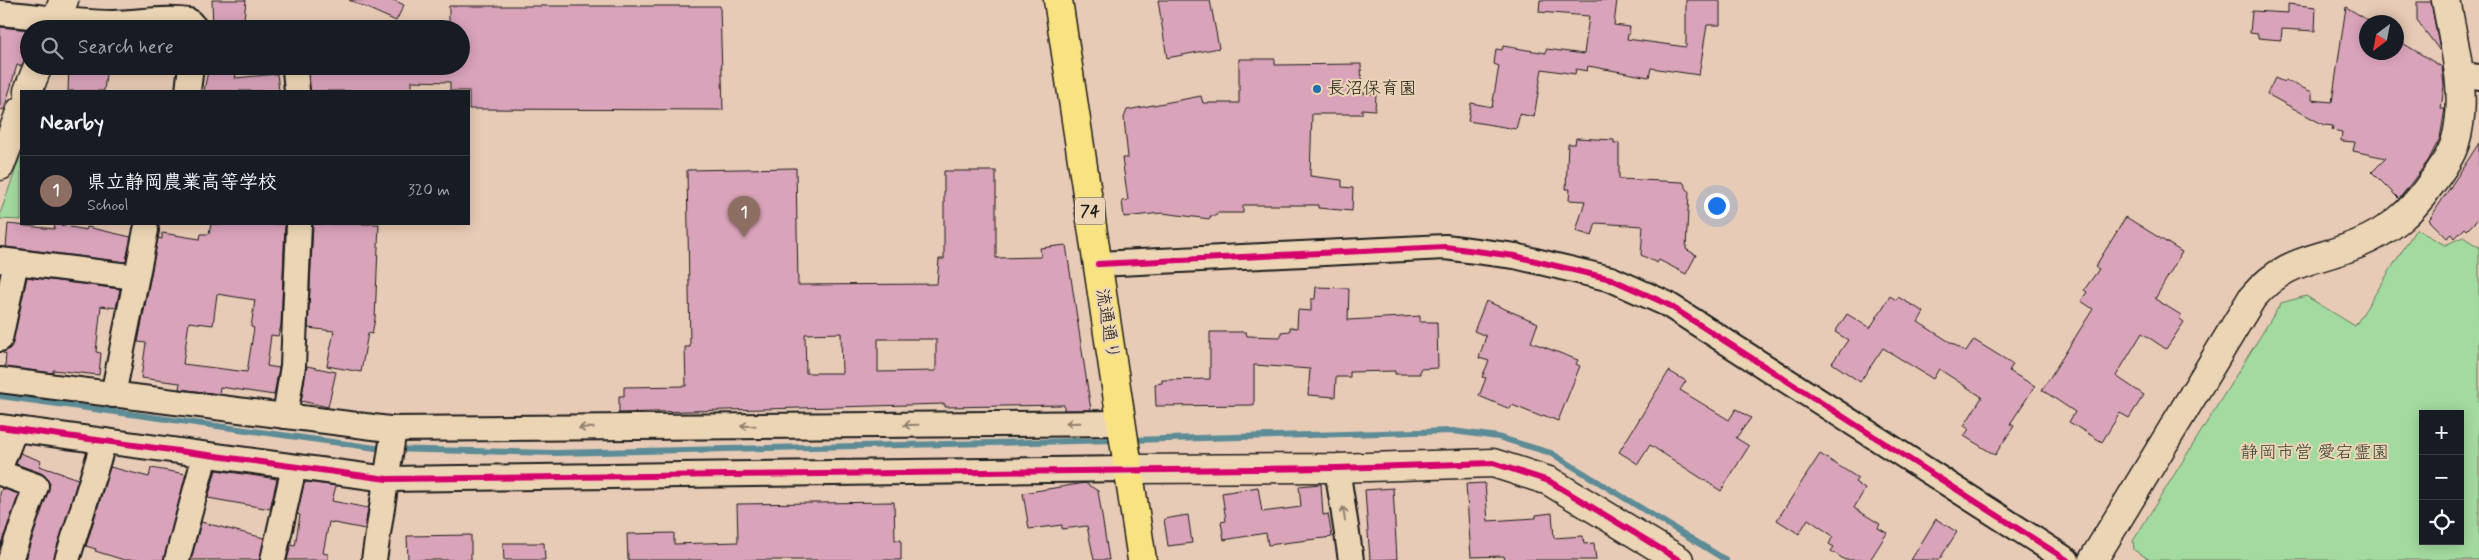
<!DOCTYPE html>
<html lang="en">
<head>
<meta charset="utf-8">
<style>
  body { margin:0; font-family:Mynerve,"Klee One",sans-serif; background:#242831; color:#f1f3f6 }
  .controls { position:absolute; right:15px; bottom:15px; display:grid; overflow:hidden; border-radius:0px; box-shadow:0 2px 12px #0003 }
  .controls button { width:45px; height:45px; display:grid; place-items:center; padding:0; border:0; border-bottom:1px solid #363941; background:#171b24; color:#f1f3f6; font:25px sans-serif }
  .compass { position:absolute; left:2359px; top:15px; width:45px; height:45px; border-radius:50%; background:#171b24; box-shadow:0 2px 12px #0003; rotate:212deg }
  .you { position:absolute; left:1716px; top:205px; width:18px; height:18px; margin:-12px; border:4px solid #fff; border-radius:50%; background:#1a73e8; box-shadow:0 0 0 8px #1a73e833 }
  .badge { display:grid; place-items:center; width:32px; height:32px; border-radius:50%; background:#1f6fb2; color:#fff; font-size:16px; font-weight:700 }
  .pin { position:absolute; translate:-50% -41px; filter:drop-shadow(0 1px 2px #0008) }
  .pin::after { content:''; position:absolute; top:26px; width:18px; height:15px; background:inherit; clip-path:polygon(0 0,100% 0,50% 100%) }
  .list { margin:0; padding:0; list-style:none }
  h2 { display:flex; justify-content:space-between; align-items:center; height:65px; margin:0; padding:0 20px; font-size:21px }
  h2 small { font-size:16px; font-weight:400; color:#9ea1a6 }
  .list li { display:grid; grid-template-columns:32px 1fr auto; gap:15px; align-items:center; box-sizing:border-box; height:70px; padding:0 20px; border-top:1px solid #363941 }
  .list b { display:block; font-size:19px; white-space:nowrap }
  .list p { margin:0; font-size:16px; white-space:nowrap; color:#9ea1a6 }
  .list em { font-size:16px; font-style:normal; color:#9ea1a6 }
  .icon { flex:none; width:28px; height:28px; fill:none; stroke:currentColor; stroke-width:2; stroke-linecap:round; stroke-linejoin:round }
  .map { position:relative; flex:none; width:2479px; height:560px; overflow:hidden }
  .search { position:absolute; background:#171b24; box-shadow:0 2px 12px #0003; left:20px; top:20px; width:450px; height:55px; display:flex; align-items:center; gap:12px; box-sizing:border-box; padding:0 18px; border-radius:28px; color:#9ea1a6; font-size:19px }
  .panel { position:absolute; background:#171b24; box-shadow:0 2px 12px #0003; left:20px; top:90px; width:450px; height:135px; border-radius:0px }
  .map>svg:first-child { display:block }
  .green { fill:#a3da9f; stroke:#607b5e; fill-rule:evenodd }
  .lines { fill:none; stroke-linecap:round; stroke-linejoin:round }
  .stream { stroke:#5d8c96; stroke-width:6 }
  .building { fill:#d9a3b9; stroke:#1c1c1c; fill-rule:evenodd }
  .street-casing { stroke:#1c1c1c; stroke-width:28 }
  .secondary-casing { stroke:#1c1c1c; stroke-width:31 }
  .primary-casing { stroke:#1c1c1c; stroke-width:31 }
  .street { stroke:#ecd5b5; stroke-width:24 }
  .secondary { stroke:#ecd5b5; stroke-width:28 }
  .primary { stroke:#f8e281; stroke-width:28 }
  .cycleway-casing { stroke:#ecd5b5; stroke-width:9 }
  .cycleway { stroke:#d6006c; stroke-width:6 }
  .oneway { stroke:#8e8270 }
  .poi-dot { fill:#1f6fb2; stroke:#ecd5b5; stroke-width:2 }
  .labels { text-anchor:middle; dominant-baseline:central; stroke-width:4; stroke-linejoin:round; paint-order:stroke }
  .shield { fill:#ecd5b5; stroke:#5a544a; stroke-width:1 }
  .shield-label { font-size:16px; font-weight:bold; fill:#1c1c1c }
  .poi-label { font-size:18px; fill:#1c1c1c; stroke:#ecd5b5; text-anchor:start }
  .street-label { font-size:18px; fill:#1c1c1c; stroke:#ecd5b5 }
  .park-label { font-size:18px; fill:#374236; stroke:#ecd5b5 }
</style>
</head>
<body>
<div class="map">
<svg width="2479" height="560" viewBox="0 0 2479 560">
  <rect width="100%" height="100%" fill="#e8cbb6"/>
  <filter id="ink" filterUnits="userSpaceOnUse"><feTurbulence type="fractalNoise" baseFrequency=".02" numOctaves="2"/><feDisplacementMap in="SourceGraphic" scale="10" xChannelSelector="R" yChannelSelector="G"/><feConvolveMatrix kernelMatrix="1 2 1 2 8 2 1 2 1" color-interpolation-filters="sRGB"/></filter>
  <g filter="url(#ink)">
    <g class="green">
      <polygon points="21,154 21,220 0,219 0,214"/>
      <path d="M 2416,229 L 2445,245 L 2463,237 L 2479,247 L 2479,560 L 2150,560 L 2134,550 L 2133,541 L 2281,303 L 2306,296 L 2355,326 ZM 2423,414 L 2460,414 L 2460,541 L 2423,541 Z"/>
    </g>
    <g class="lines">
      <g class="stream">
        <polyline points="0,396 383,449 556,453 1118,440"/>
        <polyline points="1130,440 1453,431 1498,437 1551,453 1726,560"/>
      </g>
    </g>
    <g class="building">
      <polygon points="212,0 246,0 243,29 213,29"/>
      <polygon points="349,0 394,0 404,5 396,21"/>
      <polygon points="1158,0 1210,0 1219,48 1167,58"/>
      <polygon points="1540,0 1617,0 1614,25 1630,27 1627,39 1686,47 1686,0 1720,0 1720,25 1707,25 1699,75 1651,68 1649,77 1588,66 1587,71 1576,69 1575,74 1542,69 1534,117 1520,114 1516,129 1468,121 1471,103 1492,107 1499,66 1494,64 1496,49 1502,50 1503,46 1546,53 1546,49 1584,54 1589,16 1539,12"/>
      <polygon points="2417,2 2431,2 2440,51 2417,20"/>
      <polygon points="2288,4 2316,7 2315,31 2282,29 2281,40 2258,38 2258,34 2250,33 2252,11 2288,13"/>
      <polygon points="449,6 720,6 723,110 469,109 469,91 450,91 450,82 412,81 412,91 310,91 308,66 461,66 461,29 449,29"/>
      <polygon points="2346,7 2371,22 2366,22 2366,52 2396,52 2396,39 2442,67 2444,86 2441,109 2445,109 2440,138 2428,161 2399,199 2372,172 2386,158 2353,151 2355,142 2341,141 2342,132 2332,130 2333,126 2324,125 2267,94 2275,78 2284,82 2285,80 2312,92 2312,100 2332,102"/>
      <polygon points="0,27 29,30 29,53 21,66 17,65 4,110 0,109"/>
      <polygon points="1239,59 1275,59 1275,65 1361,64 1362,93 1376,94 1375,110 1362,109 1362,114 1312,114 1310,176 1342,180 1342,187 1353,188 1352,211 1318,208 1318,205 1243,205 1243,213 1217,213 1216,216 1210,216 1210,219 1162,213 1124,217 1122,201 1128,200 1122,158 1128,158 1124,118 1127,110 1201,96 1203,103 1239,103"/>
      <polygon points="69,66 107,66 104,91 68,91"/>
      <polygon points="209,66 237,72 235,78 277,74 279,91 204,91"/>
      <polygon points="1576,138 1614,140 1614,143 1619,143 1619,179 1683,182 1689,192 1686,249 1696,255 1686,274 1659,260 1657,263 1641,255 1643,226 1596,223 1592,236 1576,231 1585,201 1569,200 1570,189 1566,189 1568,144 1575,144"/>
      <polygon points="2479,143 2479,218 2467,230 2465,228 2455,238 2452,234 2447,238 2429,220"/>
      <path d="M 796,168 L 798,285 L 937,284 L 939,259 L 944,259 L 944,171 L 996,171 L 996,258 L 1041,257 L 1040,248 L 1066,245 L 1091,410 L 1064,410 L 1064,405 L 945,407 L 945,404 L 619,413 L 619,396 L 624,396 L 624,387 L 686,386 L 685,347 L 690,347 L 687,170 ZM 841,333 L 842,373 L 806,373 L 805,334 ZM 878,339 L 936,339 L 936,371 L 878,372 Z"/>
      <polygon points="2126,217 2182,252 2155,299 2181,315 2179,318 2184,322 2166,349 2142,333 2116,376 2144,395 2129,418 2120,413 2102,442 2069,422 2075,412 2042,390 2093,309 2081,301 2087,292 2084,290 2099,269 2095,267"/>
      <polygon points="8,224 54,229 55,224 86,230 87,227 131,237 126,262 6,247"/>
      <path d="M 211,224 L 285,224 L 281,326 L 278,336 L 271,335 L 267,366 L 279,368 L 274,395 L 220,387 L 219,394 L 179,389 L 180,383 L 141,378 L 146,343 L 138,342 L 158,238 L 162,239 L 162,233 L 200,239 L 201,234 L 209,234 ZM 217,294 L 255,300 L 251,327 L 254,328 L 247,372 L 183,364 L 189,322 L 213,325 Z"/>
      <polygon points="313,224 379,224 375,319 372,334 368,333 361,372 327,366 334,331 308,328"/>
      <polygon points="27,277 120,289 116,308 101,306 96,352 101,353 99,375 53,370 53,373 5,367 6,354 0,352 10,348 13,342"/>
      <polygon points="1316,287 1349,288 1348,320 1420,316 1420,322 1437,322 1438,368 1420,369 1420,374 1395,374 1395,371 1350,372 1350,377 1336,377 1335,397 1308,395 1310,369 1254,365 1254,405 1156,406 1155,384 1162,383 1162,380 1210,379 1210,332 1246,332 1247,336 1281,337 1281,332 1290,331 1290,327 1297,328 1298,310 1311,311 1311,299 1315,299"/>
      <polygon points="1890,296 1896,300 1898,297 1924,312 1918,322 1966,352 1974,340 2013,364 2009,371 2035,386 2010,424 2014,426 1995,455 1964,436 1969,429 1964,426 1982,397 1939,369 1933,379 1883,348 1860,382 1832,363 1848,340 1835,332 1847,314 1870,328"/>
      <polygon points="1486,301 1538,323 1531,342 1578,360 1576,364 1580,366 1558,421 1543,415 1542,417 1512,405 1510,409 1479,396 1486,378 1482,377 1489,361 1479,358 1486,336 1474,331"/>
      <polygon points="307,366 336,372 328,407 301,401"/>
      <polygon points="1669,371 1686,381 1680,390 1729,420 1736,409 1751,418 1736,438 1749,446 1721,491 1650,445 1638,464 1619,452"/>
      <polygon points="20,453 41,461 39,466 78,479 54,560 25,560 50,484 47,478 41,473 16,464"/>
      <polygon points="1820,454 1858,478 1855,482 1865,489 1854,508 1880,524 1878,528 1887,533 1870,560 1845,560 1831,551 1834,547 1829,544 1833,536 1808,519 1799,534 1777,520"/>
      <polygon points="110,467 149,477 151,468 186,474 164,560 124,560 95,551 96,549 86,546"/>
      <polygon points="216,470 277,479 270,509 208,498"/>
      <polygon points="307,482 336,486 332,501 368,508 365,529 329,522 323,553 328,554 328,560 287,560 291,545 295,546 300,515 297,514 304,484"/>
      <polygon points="1085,483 1098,491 1109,560 1094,560 1087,526 1062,529 1062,525 1029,529 1023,493"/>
      <polygon points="1485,483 1488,521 1536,518 1536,515 1552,513 1554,538 1583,536 1584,544 1594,543 1596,560 1505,560 1504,556 1471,557 1466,484"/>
      <polygon points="1321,484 1323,515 1328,514 1332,537 1268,545 1266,533 1224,540 1221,522 1226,521 1222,493 1258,487 1262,512 1301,507 1299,486"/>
      <polygon points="2,488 19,494 0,547 0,493"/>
      <polygon points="1393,488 1397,559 1370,560 1365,490"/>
      <polygon points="894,502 895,540 901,540 901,560 628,560 627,534 674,533 674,544 738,542 737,504"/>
      <polygon points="1188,515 1192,543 1168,546 1164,519"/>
      <polygon points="1936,519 1957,532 1939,560 1911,560"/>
      <polygon points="201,522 264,538 260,560 191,560"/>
      <polygon points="471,535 471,560 408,560 407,536"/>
      <polygon points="503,543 544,543 545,560 504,560"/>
    </g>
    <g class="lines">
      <defs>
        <g id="street">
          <path d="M 0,13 C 37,16 75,23 112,23 C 138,23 163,17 189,21 L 196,29"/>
          <polyline points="295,70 297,91"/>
          <polyline points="2459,74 2479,77"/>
          <polyline points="188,91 191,66"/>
          <polyline points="0,260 136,277"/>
          <polyline points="1098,264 1445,247 1515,256 1611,279 1667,304 2067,560"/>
          <polyline points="0,339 16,262"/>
          <polyline points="0,380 389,429 1122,423"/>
          <polyline points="113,395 146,230"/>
          <polyline points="285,416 293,366 299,224"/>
          <polyline points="0,427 387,479 1128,469"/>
          <polyline points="0,467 15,429"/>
          <polyline points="1337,468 1351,560"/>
          <polyline points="0,473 36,486 10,560"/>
          <polyline points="67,560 104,441"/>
          <polyline points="177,560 205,455"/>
          <polyline points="273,560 294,467"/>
          <polyline points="374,560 394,429"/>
        </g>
        <g id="secondary">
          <polyline points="52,29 64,0"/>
          <polyline points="28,91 38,66"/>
          <polyline points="0,166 21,110"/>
          <polyline points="1128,469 1337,468 1493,463 1549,481 1679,560"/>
          <path d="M 2093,560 L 2252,298 C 2286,258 2314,262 2358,244 C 2389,231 2411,213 2430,185 C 2440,172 2450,158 2455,143 C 2469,97 2454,46 2446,0"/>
        </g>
        <polyline id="primary" points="1058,0 1142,560"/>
      </defs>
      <use href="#street" class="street-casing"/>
      <use href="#secondary" class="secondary-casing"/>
      <use href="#primary" class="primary-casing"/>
      <use href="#street" class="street"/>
      <use href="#secondary" class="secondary"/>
      <use href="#primary" class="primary"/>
      <defs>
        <g id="cycleway">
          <polyline points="1098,264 1445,247 1515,256 1611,279 1667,304 2067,560"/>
          <polyline points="0,427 387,479 1337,468 1493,463 1549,481 1679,560"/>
        </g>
      </defs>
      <use href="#cycleway" class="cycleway-casing"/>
      <use href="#cycleway" class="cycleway"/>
    </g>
    <defs><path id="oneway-shaft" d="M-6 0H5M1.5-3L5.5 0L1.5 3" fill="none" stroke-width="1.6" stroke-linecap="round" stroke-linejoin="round" transform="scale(1.25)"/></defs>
    <g class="oneway">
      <use href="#oneway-shaft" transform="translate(1073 423) rotate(179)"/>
      <use href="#oneway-shaft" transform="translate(911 425) rotate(179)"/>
      <use href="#oneway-shaft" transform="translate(748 426) rotate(179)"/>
      <use href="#oneway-shaft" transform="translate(586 428) rotate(179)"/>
      <use href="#oneway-shaft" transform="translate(1344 514) rotate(-98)"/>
    </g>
  </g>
  <circle class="poi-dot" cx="1317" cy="89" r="5"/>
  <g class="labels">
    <rect class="shield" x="1075" y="197.5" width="30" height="27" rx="4"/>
    <g class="shield-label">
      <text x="1090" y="211">74</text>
    </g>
    <g class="poi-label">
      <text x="1327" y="89">長沼保育園</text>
    </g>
    <g class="street-label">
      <text transform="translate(1107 324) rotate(81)">流通通り</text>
    </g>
    <g class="park-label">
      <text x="2315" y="453">静岡市営 愛宕霊園</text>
    </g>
  </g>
</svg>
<div class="controls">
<button>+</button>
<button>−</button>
<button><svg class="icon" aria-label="locate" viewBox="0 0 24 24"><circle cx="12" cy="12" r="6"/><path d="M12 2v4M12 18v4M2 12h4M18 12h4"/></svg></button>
</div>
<svg class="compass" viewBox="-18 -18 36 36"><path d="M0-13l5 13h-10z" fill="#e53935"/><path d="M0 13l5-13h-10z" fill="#9ea1a6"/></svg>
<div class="you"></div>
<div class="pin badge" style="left:744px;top:237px;background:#8d6e63">1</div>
<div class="search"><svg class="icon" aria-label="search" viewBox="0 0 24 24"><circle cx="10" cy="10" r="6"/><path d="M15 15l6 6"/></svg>Search here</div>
<section class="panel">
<h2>Nearby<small></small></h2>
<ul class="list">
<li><span class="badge" style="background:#8d6e63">1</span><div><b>県立静岡農業高等学校</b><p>School</p></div><em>320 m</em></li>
</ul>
</section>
</div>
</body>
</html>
